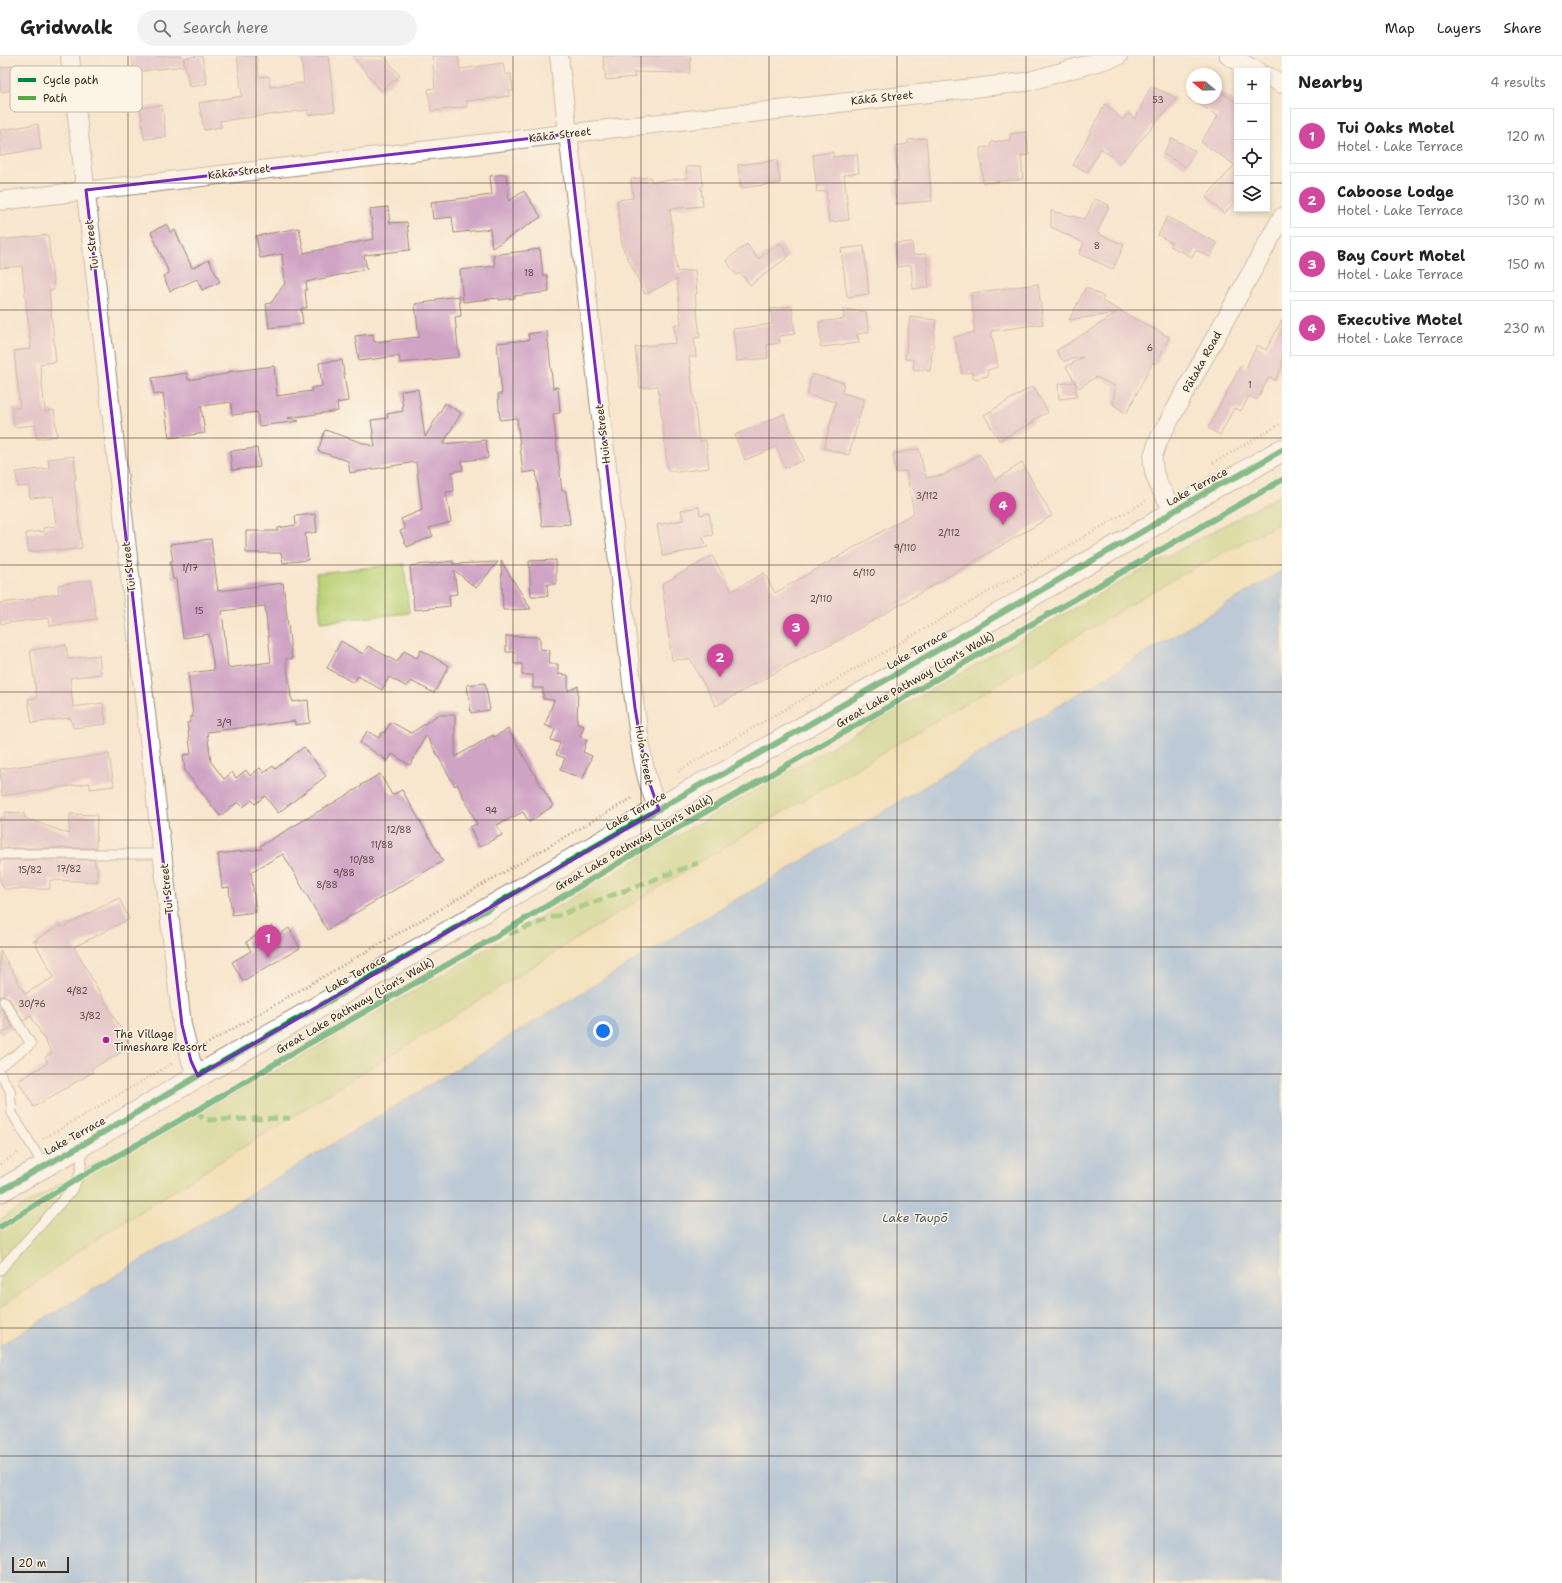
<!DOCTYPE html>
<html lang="en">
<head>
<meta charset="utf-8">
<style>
  body { margin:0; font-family:"Shantell Sans",sans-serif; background:#f2f2f2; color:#222 }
  .controls { position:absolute; right:12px; top:12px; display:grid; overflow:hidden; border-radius:0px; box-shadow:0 2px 6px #0003 }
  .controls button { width:36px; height:36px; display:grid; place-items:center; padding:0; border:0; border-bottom:1px solid #e0e0e0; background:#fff; color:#222; font:20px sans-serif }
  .compass { position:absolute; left:1186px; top:12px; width:36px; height:36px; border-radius:50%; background:#fff; box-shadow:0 2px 6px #0003; rotate:289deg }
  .scale { position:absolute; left:12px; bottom:10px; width:57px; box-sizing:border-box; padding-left:4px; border:2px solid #3b2a1e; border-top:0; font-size:11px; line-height:14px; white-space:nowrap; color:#3b2a1e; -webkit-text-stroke:3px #fcf5e5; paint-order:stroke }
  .you { position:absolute; left:603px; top:975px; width:14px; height:14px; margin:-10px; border:3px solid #fff; border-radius:50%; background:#1a73e8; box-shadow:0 0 0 6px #1a73e833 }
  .badge { display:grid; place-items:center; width:26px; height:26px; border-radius:50%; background:#b5179e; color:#fff; font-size:13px; font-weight:700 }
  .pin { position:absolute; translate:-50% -33px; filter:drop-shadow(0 1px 2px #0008) }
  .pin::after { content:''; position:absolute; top:21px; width:14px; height:12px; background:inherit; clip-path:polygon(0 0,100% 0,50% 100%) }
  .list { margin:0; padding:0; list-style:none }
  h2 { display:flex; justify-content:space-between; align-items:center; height:52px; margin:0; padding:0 16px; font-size:17px }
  h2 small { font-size:13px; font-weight:400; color:#767676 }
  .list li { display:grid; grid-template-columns:26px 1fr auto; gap:12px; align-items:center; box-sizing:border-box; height:56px; margin:0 8px 8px; padding:0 8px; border:1px solid #e0e0e0; border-radius:0px }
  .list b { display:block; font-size:15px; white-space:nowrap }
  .list p { margin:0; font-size:13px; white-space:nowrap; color:#767676 }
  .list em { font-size:13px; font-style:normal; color:#767676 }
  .icon { flex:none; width:22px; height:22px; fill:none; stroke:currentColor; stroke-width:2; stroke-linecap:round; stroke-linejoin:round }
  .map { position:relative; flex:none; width:1282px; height:1527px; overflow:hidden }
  header { display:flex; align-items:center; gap:24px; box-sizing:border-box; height:56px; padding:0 20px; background:#fff; border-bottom:1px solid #e0e0e0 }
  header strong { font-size:19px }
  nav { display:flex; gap:22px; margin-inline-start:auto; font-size:14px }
  .search { width:280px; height:36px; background:#f2f2f2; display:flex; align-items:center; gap:10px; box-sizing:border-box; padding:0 14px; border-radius:22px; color:#767676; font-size:15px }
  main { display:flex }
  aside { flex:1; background:#fff }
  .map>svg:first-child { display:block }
  .green { fill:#b9d075; stroke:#7a7d4a }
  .sand { fill:#eeda9e; stroke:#94825e }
  .water { fill:#74a8e0; stroke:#58697f }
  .building { fill:#cfa3c4; fill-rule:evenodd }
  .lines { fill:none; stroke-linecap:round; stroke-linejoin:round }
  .lane-casing { stroke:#9a8876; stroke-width:11 }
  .street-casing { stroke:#9a8876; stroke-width:20 }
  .secondary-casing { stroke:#9a8876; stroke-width:24 }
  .path { stroke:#9a8876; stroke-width:2.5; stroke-dasharray:1 3; stroke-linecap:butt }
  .lane { stroke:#fff; stroke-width:9 }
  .street { stroke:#fff; stroke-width:18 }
  .secondary { stroke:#fff; stroke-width:22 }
  .quiet { stroke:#55ab43; stroke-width:5; stroke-dasharray:10 5; stroke-linecap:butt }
  .cycleway-casing { stroke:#fcf5e5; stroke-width:8 }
  .cycleway { stroke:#00873e; stroke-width:6 }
  .marked { fill:none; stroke:#7b2cbf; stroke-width:3; stroke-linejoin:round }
  .grid { fill:none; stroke:#3b2a1e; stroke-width:1; stroke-opacity:0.55 }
  .poi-dot { fill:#b5179e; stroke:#fcf5e5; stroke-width:1.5 }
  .labels { text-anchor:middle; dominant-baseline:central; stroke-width:3; stroke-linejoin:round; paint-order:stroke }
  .number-label { font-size:9px; fill:#604848 }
  .street-label { font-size:11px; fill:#3b2a1e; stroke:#fcf5e5 }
  .poi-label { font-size:11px; fill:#3b2a1e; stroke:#fcf5e5; text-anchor:start }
  .water-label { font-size:12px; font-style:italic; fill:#4f5662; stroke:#fcf5e5 }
  .key { fill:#fcf5e5; stroke:#c2b8a9; stroke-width:1 }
  .key-label { font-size:11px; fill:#3b2a1e }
</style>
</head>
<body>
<header>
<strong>Gridwalk</strong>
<div class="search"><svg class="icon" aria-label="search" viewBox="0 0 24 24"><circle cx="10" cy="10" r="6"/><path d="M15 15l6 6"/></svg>Search here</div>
<nav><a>Map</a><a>Layers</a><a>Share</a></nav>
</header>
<main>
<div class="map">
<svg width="1282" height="1527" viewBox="0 0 1282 1527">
  <rect width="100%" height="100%" fill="#fcf5e5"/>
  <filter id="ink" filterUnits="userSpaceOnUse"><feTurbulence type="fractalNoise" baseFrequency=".025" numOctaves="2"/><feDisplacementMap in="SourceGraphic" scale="8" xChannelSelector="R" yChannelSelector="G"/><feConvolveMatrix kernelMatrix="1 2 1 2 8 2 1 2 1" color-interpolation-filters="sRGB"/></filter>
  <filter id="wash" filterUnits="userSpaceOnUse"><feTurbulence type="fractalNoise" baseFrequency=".012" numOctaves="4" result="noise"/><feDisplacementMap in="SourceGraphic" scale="16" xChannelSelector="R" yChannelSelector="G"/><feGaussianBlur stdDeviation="0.9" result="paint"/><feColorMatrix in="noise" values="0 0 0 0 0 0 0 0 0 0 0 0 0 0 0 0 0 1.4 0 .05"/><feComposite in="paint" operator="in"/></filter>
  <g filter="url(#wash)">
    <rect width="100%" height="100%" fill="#f8e6ce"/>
    <g class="green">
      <polygon points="1282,438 1282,466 1175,523 698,807 87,1189 0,1252 0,1163 97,1107 263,1022 488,892 731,748 1129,521"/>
      <polygon points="404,508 409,557 321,566 316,517"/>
    </g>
    <polygon class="sand" points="1282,466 1282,515 760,830 728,848 0,1290 0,1252 87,1189 698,807 1175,522"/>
    <polygon class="water" points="1282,515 1282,1527 0,1527 0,1290 728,848 760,830"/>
    <g id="blocks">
      <g class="building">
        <polygon points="132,0 183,0 184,10 134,16"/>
        <polygon points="197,0 202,0 207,28 189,31 184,2"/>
        <polygon points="237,0 256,0 259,21 269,20 270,31 304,27 301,0 328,0 335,55 308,59 308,54 220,65 221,71 204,74 199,47 242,40"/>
        <polygon points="353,0 384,0 400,20 381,35"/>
        <polygon points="432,0 458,0 460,13 503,7 505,18 511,18 513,35 509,35 510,40 467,45 467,51 431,55 428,33 435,32"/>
        <polygon points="603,0 691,0 690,17 634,16 635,21 606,24"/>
        <polygon points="22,8 25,32 0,36 0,12"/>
        <polygon points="1151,30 1177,42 1120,108 1101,92 1087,116 1073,109 1105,48 1123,64 1128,57 1135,63"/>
        <polygon points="1216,33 1237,46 1237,143 1224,158 1206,141 1235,109 1201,86 1218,60 1189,42 1216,42"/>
        <polygon points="162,49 166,81 144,83 140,52"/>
        <polygon points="38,68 41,93 0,99 0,74"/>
        <polygon points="1026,76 1029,99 1021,100 1023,123 983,127 980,92 991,91 991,86 1010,84 1010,78"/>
        <polygon points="926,82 932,145 896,148 894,125 898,125 895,90 908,88 908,84"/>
        <polygon points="1172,82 1195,95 1186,111 1163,98"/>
        <polygon points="833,96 833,101 857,98 859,117 844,119 849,164 829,166 826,135 817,136 813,99"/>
        <polygon points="777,104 780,127 741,132 738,109"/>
        <polygon points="701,110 703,130 701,131 703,150 670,153 677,216 695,214 697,238 695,238 700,281 694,282 696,301 689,301 699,385 706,384 709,412 676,416 675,415 668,415 658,330 640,332 635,291 676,287 674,269 681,268 677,223 645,238 622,190 617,144 633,142 631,123 651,121 651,126 688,122 686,111"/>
        <polygon points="506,118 509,145 524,135 541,161 492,192 490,173 454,177 452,161 433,163 431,146 492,139 490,120"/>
        <polygon points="1095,143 1109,149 1097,177 1124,189 1113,213 1079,198 1084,187 1051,171 1051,155 1085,163"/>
        <polygon points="388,151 390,167 407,166 410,194 364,199 367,213 306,226 307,234 305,234 307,252 301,252 303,268 269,272 266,248 271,247 285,227 282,198 260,202 256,180 299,172 304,197 374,183 370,153"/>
        <polygon points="1167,161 1217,187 1210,201 1196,194 1192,201 1170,190 1172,187 1158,179"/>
        <polygon points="167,168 170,176 175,174 192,212 209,204 220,226 202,234 197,223 170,235 163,220 169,217 151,176"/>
        <polygon points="48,179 54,234 49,234 56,306 40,308 45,356 54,354 57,380 37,383 35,369 14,371 12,352 20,352 14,295 31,293 22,210 0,212 0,184"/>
        <polygon points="912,186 913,199 926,198 929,231 913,233 911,209 897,211 895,187"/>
        <polygon points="780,187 789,200 750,229 740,217 736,219 726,204 747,188 758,203"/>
        <polygon points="864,190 869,238 847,241 841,193"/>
        <polygon points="540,193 543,219 547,219 549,236 514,240 515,242 499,244 499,242 463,246 460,214 495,210 493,199"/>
        <polygon points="1038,228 1043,268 991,275 998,311 987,314 988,320 974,323 972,316 962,318 954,281 975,276 973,264 974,264 971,237"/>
        <polygon points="1086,231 1104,241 1102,245 1169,281 1156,308 1153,306 1126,358 1113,348 1115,330 1096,321 1079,332 1066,311 1083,301 1063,305 1056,295 1117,257 1069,264"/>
        <polygon points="459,240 461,260 455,261 459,301 400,307 399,300 359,305 355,280 373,278 374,286 419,281 415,248 436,245 436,243"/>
        <polygon points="792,250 795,278 779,280 780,287 767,289 768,302 737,305 733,273 772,268 771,253"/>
        <polygon points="843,253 866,256 869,276 857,278 859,287 821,291 819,266 844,263"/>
        <polygon points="910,261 936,264 930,315 913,313 914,304 905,303"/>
        <polygon points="1282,264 1282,311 1275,324 1269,321 1257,344 1249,340 1241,355 1234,352 1220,379 1208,372 1241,309 1246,312 1257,289 1266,294"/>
        <polygon points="547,275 553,332 558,331 560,357 553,358 562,435 566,435 570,468 542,470 536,415 523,417 517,362 500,364 498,338 502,338 497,287 529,284 528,278"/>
        <polygon points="342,304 348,345 337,347 338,355 288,362 299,365 259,370 257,356 232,359 231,346 201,350 205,377 169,382 163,337 154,339 152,322 187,317 188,324 227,318 227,316 274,310 277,340 312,335 311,332 322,330 319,307"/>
        <polygon points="812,318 844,327 842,337 864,343 849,399 824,392 836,346 807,339"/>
        <polygon points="1075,326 1077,341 1059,343 1058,328"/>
        <polygon points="1033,330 1048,356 1033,364 1034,366 999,384 984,359"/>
        <polygon points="418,333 425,381 445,347 461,357 443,388 486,384 488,402 462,405 463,414 452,416 454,435 446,436 451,466 429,472 433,480 407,491 400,475 405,473 401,463 422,454 416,406 350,417 348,405 318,395 325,374 375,391 371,364 388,362 387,358 403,355 401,335"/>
        <polygon points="784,358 804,404 785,412 776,391 745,404 735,379"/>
        <polygon points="257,392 260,411 232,414 230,395"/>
        <polygon points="919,393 926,422 944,419 980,398 995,424 1022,407 1052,460 829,590 828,589 791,608 716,650 690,603 672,604 662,528 712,500 732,535 764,517 775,537 914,457 906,415 896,417 893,398"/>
        <polygon points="74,400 76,423 74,424 82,492 59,495 59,493 29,496 26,477 44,475 43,472 56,470 53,440 30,442 29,430 18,431 16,416 49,412 48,403"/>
        <polygon points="699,451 700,459 709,457 713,479 702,481 708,491 663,500 657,469 683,464 681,454"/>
        <polygon points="315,458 317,476 305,478 308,504 283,507 281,497 246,497 246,475 278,475 278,472 296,469 295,460"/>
        <path d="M 211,483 L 218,535 L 283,527 L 292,603 L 286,603 L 291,641 L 293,646 L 308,644 L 310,667 L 295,669 L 295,665 L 207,676 L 211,706 L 224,723 L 232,716 L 236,722 L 246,714 L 250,720 L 260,712 L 264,717 L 273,710 L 275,713 L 304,691 L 326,720 L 278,757 L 265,740 L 255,748 L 252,744 L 243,751 L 238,746 L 220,760 L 185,715 L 183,699 L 191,698 L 187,667 L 190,666 L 190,661 L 193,661 L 188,617 L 214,614 L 209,578 L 183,582 L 176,523 L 173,523 L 170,505 L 173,505 L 170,488 ZM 265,550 L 271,606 L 228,612 L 222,555 Z"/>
        <polygon points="556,504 556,528 547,528 548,540 531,540 529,505"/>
        <polygon points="453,505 453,508 498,506 476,532 454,514 457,538 449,539 450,550 414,554 410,510"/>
        <polygon points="501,505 531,553 503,554"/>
        <polygon points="91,524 96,563 50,570 49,562 0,568 0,547 35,543 35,541 59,538 58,529"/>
        <polygon points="506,580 540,581 540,593 550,594 549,608 558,608 558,618 568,619 568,635 578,630 577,668 584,670 580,681 587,684 583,696 592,700 583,723 560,714 565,702 556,699 560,687 551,684 555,673 545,669 554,644 543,643 543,632 533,632 533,619 522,619 522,608 514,608 514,596 506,596"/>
        <polygon points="341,585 363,598 368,590 397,606 404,595 417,602 421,594 449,610 434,637 411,625 407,631 389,621 382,634 358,620 354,627 327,612"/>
        <polygon points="66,589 68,603 99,599 101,618 70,622 73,651 103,647 106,668 73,672 71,662 32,667 28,643 37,642 30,594"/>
        <polygon points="485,627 490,654 471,657 467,629"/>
        <polygon points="438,659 455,659 455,701 493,679 494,681 508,673 553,750 529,766 523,756 497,769 502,779 479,791 470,771 477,768 457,728 455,730 426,679 410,709 392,698 388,705 360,687 367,675 379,682 382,676 384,677 391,666 411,677"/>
        <polygon points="109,698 114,730 90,733 90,727 2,740 0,713"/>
        <polygon points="380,718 392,739 402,734 443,805 327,874 283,798 251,816 256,856 232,859 229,831 222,832 218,798 262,793 260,790 362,730 361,729"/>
        <polygon points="5,756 24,757 25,762 69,778 70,758 97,759 96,792 0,792 0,762 5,762"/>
        <polygon points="0,804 95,804 95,810 97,810 97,826 50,824 50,833 4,833 0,825"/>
        <polygon points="119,842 129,863 74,891 131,991 91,1013 93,1016 34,1051 18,1025 48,1007 45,1001 52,997 31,960 23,965 9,942 4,939 0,941 0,894 25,938 54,921 35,887 38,885 33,885 61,869 63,871 101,851"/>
        <polygon points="272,870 277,880 289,872 300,892 243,925 232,906 251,895 246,886"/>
        <polygon points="0,950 13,971 0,978"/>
      </g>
    </g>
  </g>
  <g filter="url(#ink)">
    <use href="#blocks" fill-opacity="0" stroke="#9a8876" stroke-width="1"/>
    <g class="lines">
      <defs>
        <g id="lane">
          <polyline points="0,798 163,798"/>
          <polyline points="0,1010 31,988 4,945"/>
          <polyline points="0,1018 10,1034 12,1057 44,1110"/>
          <path d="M 0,1214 L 71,1135 C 82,1117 82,1111 82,1090"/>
        </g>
        <g id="street">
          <polyline points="70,0 182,969 191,1005 198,1020"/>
          <path d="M 559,0 L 635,652 C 640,686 643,722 659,754"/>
          <polyline points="1229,0 1257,15"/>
          <polyline points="1267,20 1282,28"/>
          <polyline points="0,145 581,76 1026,26 1118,0"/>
          <path d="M 1174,455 C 1164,439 1151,420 1153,401 C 1154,395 1157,389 1159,383 L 1282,161"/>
        </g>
        <polyline id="secondary" points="0,1135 82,1089 198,1020 416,895 700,729 725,717 1150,471 1174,455 1218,429 1238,420 1282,394"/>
      </defs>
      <use href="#lane" class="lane-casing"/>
      <use href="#street" class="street-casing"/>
      <use href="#secondary" class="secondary-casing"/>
      <g class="path">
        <polyline points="1213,407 1282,367"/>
        <polyline points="678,716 685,711 1146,445"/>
        <polyline points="205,989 634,741"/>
        <polyline points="43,1083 173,1007"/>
        <polyline points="0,1108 19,1096"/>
      </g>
      <use href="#lane" class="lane"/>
      <use href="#street" class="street"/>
      <use href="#secondary" class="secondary"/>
      <g class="quiet">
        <polyline points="509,878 698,807"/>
        <polyline points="196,1055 204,1064 290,1062"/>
      </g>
      <defs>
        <g id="cycleway">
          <polyline points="0,1135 82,1089 198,1020 416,895 700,729 725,717 1150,471 1174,455 1218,429 1238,420 1282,394"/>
          <polyline points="0,1171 80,1121 196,1055 303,991 485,887 655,785 1282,424"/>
        </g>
      </defs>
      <use href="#cycleway" class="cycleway-casing"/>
      <use href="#cycleway" class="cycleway"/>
    </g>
  </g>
  <path d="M0 0H1282V1527H0ZM 568,78 L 635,652 L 646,717 L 659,754 L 198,1020 L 191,1005 L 182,969 L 86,134 Z" fill="#f8e6ce" fill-opacity=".55" fill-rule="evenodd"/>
  <path class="marked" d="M 568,78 L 635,652 L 646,717 L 659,754 L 198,1020 L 191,1005 L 182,969 L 86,134 Z"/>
  <path class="grid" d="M 128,0 L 128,1527M 256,0 L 256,1527M 385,0 L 385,1527M 513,0 L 513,1527M 641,0 L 641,1527M 769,0 L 769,1527M 897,0 L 897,1527M 1026,0 L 1026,1527M 1154,0 L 1154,1527M 0,127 L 1237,127M 1267,127 L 1282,127M 0,254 L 1282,254M 0,382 L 1282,382M 0,509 L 1282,509M 0,636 L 1282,636M 0,764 L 1282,764M 0,891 L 1282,891M 0,1018 L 1282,1018M 0,1145 L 1282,1145M 0,1272 L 1282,1272M 0,1400 L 1282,1400"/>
  <circle class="poi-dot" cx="106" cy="984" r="4"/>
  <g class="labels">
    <g class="number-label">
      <text x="1158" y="44">53</text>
      <text x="1097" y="190">8</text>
      <text x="529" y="217">18</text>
      <text x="1150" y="292">6</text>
      <text x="1250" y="329">1</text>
      <text x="927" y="440">3/112</text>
      <text x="949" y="477">2/112</text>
      <text x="905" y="492">9/110</text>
      <text x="190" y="512">1/17</text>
      <text x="864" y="517">6/110</text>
      <text x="821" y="543">2/110</text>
      <text x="199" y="555">15</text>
      <text x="224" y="667">3/9</text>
      <text x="491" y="755">94</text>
      <text x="399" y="774">12/88</text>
      <text x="382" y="789">11/88</text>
      <text x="362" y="804">10/88</text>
      <text x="69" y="813">17/82</text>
      <text x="30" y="814">15/82</text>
      <text x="344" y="817">9/88</text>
      <text x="327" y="829">8/88</text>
      <text x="77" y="935">4/82</text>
      <text x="32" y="948">30/76</text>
      <text x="90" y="960">3/82</text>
    </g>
    <g class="street-label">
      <text transform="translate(882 42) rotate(-6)">Kākā Street</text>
      <text transform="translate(560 79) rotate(-7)">Kākā Street</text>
      <text transform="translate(239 116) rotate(-7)">Kākā Street</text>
      <text transform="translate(92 189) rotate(-97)">Tui Street</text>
      <text transform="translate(1202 306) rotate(-61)">Pātaka Road</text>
      <text transform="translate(603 378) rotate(-97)">Huia Street</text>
      <text transform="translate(1197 431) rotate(-29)">Lake Terrace</text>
      <text transform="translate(129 511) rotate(-97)">Tui Street</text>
      <text transform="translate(917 594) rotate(-30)">Lake Terrace</text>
      <text transform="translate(915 624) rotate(-30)">Great Lake Pathway (Lion's Walk)</text>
      <text transform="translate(644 699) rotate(80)">Huia Street</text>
      <text transform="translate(636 755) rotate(-30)">Lake Terrace</text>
      <text transform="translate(634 787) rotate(-30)">Great Lake Pathway (Lion's Walk)</text>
      <text transform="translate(167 833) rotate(-96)">Tui Street</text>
      <text transform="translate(356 918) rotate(-29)">Lake Terrace</text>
      <text transform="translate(355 950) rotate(-30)">Great Lake Pathway (Lion's Walk)</text>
      <text transform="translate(75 1080) rotate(-29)">Lake Terrace</text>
    </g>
    <g class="poi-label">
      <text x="114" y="978">The Village<tspan x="114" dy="13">Timeshare Resort</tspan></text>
    </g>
    <g class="water-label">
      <text x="915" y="1162">Lake Taupō</text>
    </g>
  </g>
  <rect x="10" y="10" width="132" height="46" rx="6" class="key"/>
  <rect x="18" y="22" width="18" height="4" fill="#00873e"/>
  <rect x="18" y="40" width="18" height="4" fill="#55ab43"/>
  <g class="key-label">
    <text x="43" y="28">Cycle path</text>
    <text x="43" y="46">Path</text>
  </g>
</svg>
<div class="controls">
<button>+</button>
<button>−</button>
<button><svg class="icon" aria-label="locate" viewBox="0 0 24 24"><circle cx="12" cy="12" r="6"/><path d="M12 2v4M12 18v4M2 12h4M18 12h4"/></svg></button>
<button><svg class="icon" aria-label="layers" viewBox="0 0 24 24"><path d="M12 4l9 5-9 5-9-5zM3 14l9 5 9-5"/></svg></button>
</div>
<svg class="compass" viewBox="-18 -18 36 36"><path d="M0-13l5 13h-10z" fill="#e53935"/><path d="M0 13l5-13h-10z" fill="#767676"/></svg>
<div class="scale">20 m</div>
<div class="you"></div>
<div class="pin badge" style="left:268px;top:902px;background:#d1479c">1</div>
<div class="pin badge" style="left:720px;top:621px;background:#d1479c">2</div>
<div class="pin badge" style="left:796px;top:591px;background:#d1479c">3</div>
<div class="pin badge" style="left:1003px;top:469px;background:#d1479c">4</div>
</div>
<aside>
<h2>Nearby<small>4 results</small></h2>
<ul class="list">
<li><span class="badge" style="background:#d1479c">1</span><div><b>Tui Oaks Motel</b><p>Hotel · Lake Terrace</p></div><em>120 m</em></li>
<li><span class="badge" style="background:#d1479c">2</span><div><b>Caboose Lodge</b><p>Hotel · Lake Terrace</p></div><em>130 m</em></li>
<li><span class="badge" style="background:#d1479c">3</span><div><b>Bay Court Motel</b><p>Hotel · Lake Terrace</p></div><em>150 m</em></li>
<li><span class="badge" style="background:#d1479c">4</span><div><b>Executive Motel</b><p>Hotel · Lake Terrace</p></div><em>230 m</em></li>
</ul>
</aside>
</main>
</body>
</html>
